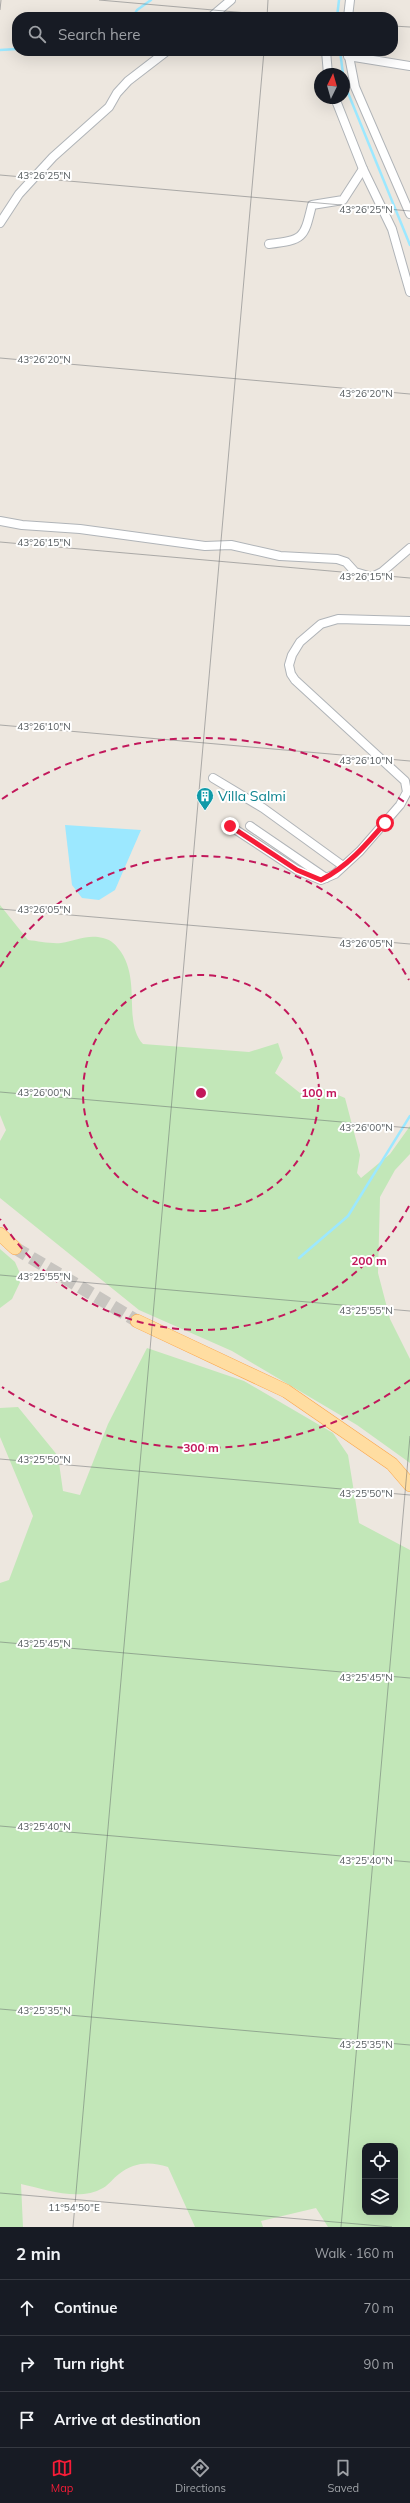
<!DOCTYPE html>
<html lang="en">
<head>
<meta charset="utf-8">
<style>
  body { margin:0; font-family:Mulish,sans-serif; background:#242831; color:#f1f3f6 }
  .controls { position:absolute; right:12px; bottom:12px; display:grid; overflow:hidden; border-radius:8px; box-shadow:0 4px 16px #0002 }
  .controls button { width:36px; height:36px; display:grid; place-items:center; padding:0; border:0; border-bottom:1px solid #363941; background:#171b24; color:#f1f3f6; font:20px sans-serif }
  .compass { position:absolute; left:314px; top:68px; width:36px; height:36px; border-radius:50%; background:#171b24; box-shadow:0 4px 16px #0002; rotate:5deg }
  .stop { position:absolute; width:12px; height:12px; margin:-9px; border:3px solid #f61c37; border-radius:50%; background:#fff }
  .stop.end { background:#f61c37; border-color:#fff; box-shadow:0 1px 4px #0008 }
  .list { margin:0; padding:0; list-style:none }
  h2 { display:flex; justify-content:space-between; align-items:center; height:52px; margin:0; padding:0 16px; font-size:17px }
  h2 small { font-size:13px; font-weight:400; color:#9ea1a6 }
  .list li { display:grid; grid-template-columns:26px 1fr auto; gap:12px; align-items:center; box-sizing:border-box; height:56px; padding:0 16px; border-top:1px solid #363941 }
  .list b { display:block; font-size:15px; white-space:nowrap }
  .list em { font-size:13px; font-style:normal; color:#9ea1a6 }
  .icon { flex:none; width:22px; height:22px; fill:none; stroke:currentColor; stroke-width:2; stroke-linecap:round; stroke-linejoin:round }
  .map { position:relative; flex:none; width:410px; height:2227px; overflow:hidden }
  .search { position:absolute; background:#171b24; box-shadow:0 4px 16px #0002; left:12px; right:12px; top:12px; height:44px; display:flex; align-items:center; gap:10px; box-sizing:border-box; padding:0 14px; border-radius:16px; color:#9ea1a6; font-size:15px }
  .sheet { height:220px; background:#171b24 }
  nav { display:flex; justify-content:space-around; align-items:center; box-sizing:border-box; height:56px; border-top:1px solid #363941; background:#171b24; font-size:11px; color:#9ea1a6 }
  nav a { display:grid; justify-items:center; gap:2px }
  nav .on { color:#f61c37 }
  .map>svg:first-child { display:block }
  .green { fill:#c2e7b8; fill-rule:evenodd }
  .water { fill:#9ce8ff }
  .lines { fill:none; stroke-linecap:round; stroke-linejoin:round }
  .stream { stroke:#9ce8ff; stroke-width:2.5 }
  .primary-tunnel { stroke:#c8c5c0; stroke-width:13; stroke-dasharray:13 6; stroke-linecap:butt }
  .street-casing { stroke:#b0b4b8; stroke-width:10 }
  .primary-casing { stroke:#fca549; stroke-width:14 }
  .street { stroke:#fff; stroke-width:8 }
  .primary { stroke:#ffdda1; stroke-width:13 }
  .route { stroke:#f61c37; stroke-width:5 }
  .ticks { fill:none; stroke:#585e61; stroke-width:1; stroke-opacity:0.45 }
  .ring { fill:none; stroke:#c2185b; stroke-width:2; stroke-dasharray:7 5 }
  .labels { text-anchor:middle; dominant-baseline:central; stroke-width:4; stroke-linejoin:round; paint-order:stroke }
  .culture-label { font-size:14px; fill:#0d838f; stroke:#fff; text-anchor:start }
  .ticks-label { font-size:10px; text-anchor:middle; fill:#585e61; stroke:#fff; stroke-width:4; stroke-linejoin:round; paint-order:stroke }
  .centre { fill:#c2185b; stroke:#fff; stroke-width:2 }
  .ring-label { font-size:12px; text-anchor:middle; font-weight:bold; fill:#c2185b; stroke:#fff; stroke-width:4; stroke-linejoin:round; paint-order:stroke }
</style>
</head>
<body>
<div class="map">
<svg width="410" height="2227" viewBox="0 0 410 2227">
  <rect width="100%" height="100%" fill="#ede7df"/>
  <g class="green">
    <path d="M 0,905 L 28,940 C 38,941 51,944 61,943 C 76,941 87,934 103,938 C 112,940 116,945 121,952 C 141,982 123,1023 143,1044 L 249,1052 L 278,1043 L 283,1058 L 275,1073 L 300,1093 L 319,1087 L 345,1098 L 360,1155 L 357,1173 L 361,1178 L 390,1154 L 410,1126 L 410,1154 L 395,1170 L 380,1197 L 378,1273 L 390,1319 L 410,1359 L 410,1463 L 357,1425 L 232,1351 L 139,1310 L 0,1198 L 0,1141 L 6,1130 L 0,1115 Z"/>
    <polygon points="0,1249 15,1262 22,1278 12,1299 0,1308"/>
    <path d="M 147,1348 L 244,1381 L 333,1433 L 348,1455 L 359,1523 L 410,1550 L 410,2227 L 328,2227 L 316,2208 L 261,2221 L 263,2227 L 195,2227 L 168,2167 C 150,2161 134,2162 119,2174 C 113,2178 109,2185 103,2188 C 79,2202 45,2189 21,2184 L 23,2227 L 0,2227 L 0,1583 L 9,1580 L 33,1516 L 0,1437 L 0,1408 L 18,1407 L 58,1456 L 63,1491 L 80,1495 L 108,1424 ZM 365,2146 L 395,2146 L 395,2212 L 365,2212 Z"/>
  </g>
  <polygon class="water" points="65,825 141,830 115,890 99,900 82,898 72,885"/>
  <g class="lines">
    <g class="stream">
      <polyline points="133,17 137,10 151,0"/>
      <polyline points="337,17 339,0"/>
      <polyline points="0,50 17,49"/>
      <polyline points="340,51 343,74"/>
      <polyline points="344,83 410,245"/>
      <polyline points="299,1258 348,1216 410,1116"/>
    </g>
    <polyline class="primary-tunnel" points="15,1248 137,1321"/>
    <defs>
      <g id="street">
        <polyline points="211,17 231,0"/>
        <polyline points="348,17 350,0"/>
        <polyline points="326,51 328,74"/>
        <polyline points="348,51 355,87 410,214"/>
        <polyline points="348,56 410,66"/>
        <polyline points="335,98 363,169 392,229 410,292"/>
        <polyline points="0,223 19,194 53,157 109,107 117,93 128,81 167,51"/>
        <path d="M 269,244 C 304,240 304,238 312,205 L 343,200 L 363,169"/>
        <polyline points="0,521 22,525 80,529 205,546 231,545 280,556 337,559 346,562 355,572 372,577 382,572 410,548"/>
        <polyline points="213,778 263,808 343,866"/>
        <polyline points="230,826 297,870 321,880 335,874 360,851 400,805 407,792 405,781 295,680 291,674 289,665 292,655 300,642 321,624 338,619 410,621"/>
        <polyline points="250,826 326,878"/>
      </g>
      <g id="primary">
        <polyline points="0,1234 15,1248"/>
        <polyline points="137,1321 286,1391 392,1464 410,1485"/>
      </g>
    </defs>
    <use href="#street" class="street-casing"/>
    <use href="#primary" class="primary-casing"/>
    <use href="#street" class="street"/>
    <use href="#primary" class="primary"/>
  </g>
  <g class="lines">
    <path class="route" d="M 230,826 L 297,870 L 321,880 C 347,867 366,845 385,823"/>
  </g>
  <path class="ticks" d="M 99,0 L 293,17M 0,10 L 1,0M 267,17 L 268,0M 393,26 L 410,27M 0,175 L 410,211M 0,358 L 410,394M 0,542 L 410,578M 0,725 L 410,761M 0,909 L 410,944M 0,1092 L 410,1128M 0,1275 L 410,1311M 0,1459 L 410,1495M 0,1642 L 410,1678M 0,1826 L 410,1862M 0,2009 L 410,2045M 0,2193 L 392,2227M 73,2227 L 264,51M 341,2227 L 410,1436"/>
  <g class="ring">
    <circle cx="201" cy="1093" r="118"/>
    <path d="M409 1206A237 237 0 0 1 0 1219M0 967A237 237 0 0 1 409 980"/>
    <path d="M410 1380A355 355 0 0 1 2 1387M2 799A355 355 0 0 1 410 806"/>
  </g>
  <defs>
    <symbol id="building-pin" viewBox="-11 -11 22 30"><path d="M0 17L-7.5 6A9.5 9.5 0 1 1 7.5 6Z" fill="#0f9aa8" stroke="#fff"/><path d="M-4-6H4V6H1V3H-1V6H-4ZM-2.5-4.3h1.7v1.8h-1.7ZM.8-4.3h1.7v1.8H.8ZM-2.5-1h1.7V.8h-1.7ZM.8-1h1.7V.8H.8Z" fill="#fff"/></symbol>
  </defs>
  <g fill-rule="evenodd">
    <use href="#building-pin" x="195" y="786" width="20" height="27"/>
  </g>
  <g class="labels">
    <g class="culture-label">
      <text x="218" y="796">Villa Salmi</text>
    </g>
  </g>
  <g class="ticks-label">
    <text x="44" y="179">43°26'25"N</text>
    <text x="366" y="213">43°26'25"N</text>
    <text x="44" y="363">43°26'20"N</text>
    <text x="366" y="397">43°26'20"N</text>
    <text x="44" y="546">43°26'15"N</text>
    <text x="366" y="580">43°26'15"N</text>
    <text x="44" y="730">43°26'10"N</text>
    <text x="366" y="764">43°26'10"N</text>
    <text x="44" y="913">43°26'05"N</text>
    <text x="366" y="947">43°26'05"N</text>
    <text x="44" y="1096">43°26'00"N</text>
    <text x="366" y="1131">43°26'00"N</text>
    <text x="44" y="1280">43°25'55"N</text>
    <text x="366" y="1314">43°25'55"N</text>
    <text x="44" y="1463">43°25'50"N</text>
    <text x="366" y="1497">43°25'50"N</text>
    <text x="44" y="1647">43°25'45"N</text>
    <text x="366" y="1681">43°25'45"N</text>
    <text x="44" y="1830">43°25'40"N</text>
    <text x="366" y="1864">43°25'40"N</text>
    <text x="44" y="2014">43°25'35"N</text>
    <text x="366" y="2048">43°25'35"N</text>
    <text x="74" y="2211">11°54'50"E</text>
  </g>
  <circle cx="201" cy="1093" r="6" class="centre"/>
  <g class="ring-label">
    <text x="319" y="1097">100 m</text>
    <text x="369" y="1265">200 m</text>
    <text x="201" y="1452">300 m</text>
  </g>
</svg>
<div class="controls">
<button><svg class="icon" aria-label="locate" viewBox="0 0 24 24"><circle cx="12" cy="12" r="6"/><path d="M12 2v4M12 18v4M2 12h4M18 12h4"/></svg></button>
<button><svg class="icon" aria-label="layers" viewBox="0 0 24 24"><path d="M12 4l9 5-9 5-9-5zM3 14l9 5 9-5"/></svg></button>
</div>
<svg class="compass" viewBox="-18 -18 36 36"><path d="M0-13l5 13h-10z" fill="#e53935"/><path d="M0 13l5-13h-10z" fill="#9ea1a6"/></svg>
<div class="stop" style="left:385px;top:823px"></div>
<div class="stop end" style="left:230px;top:826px"></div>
<div class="search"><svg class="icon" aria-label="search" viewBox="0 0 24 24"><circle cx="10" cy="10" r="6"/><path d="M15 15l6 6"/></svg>Search here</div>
</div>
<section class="sheet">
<h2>2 min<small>Walk · 160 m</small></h2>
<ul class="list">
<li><svg class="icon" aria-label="ahead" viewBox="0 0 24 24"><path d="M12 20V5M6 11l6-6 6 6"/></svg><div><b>Continue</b></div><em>70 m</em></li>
<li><svg class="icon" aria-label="right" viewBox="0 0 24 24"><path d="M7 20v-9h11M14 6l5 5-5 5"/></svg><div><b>Turn right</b></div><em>90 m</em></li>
<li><svg class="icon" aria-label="arrive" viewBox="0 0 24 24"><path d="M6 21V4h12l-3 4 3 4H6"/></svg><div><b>Arrive at destination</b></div></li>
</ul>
</section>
<nav>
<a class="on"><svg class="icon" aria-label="map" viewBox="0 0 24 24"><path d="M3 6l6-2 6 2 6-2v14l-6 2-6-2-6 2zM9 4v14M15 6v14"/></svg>Map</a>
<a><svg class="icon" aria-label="directions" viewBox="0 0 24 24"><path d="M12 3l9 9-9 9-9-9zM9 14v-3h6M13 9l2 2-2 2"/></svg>Directions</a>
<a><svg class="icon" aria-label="saved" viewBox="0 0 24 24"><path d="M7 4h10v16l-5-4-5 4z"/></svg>Saved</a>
</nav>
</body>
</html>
